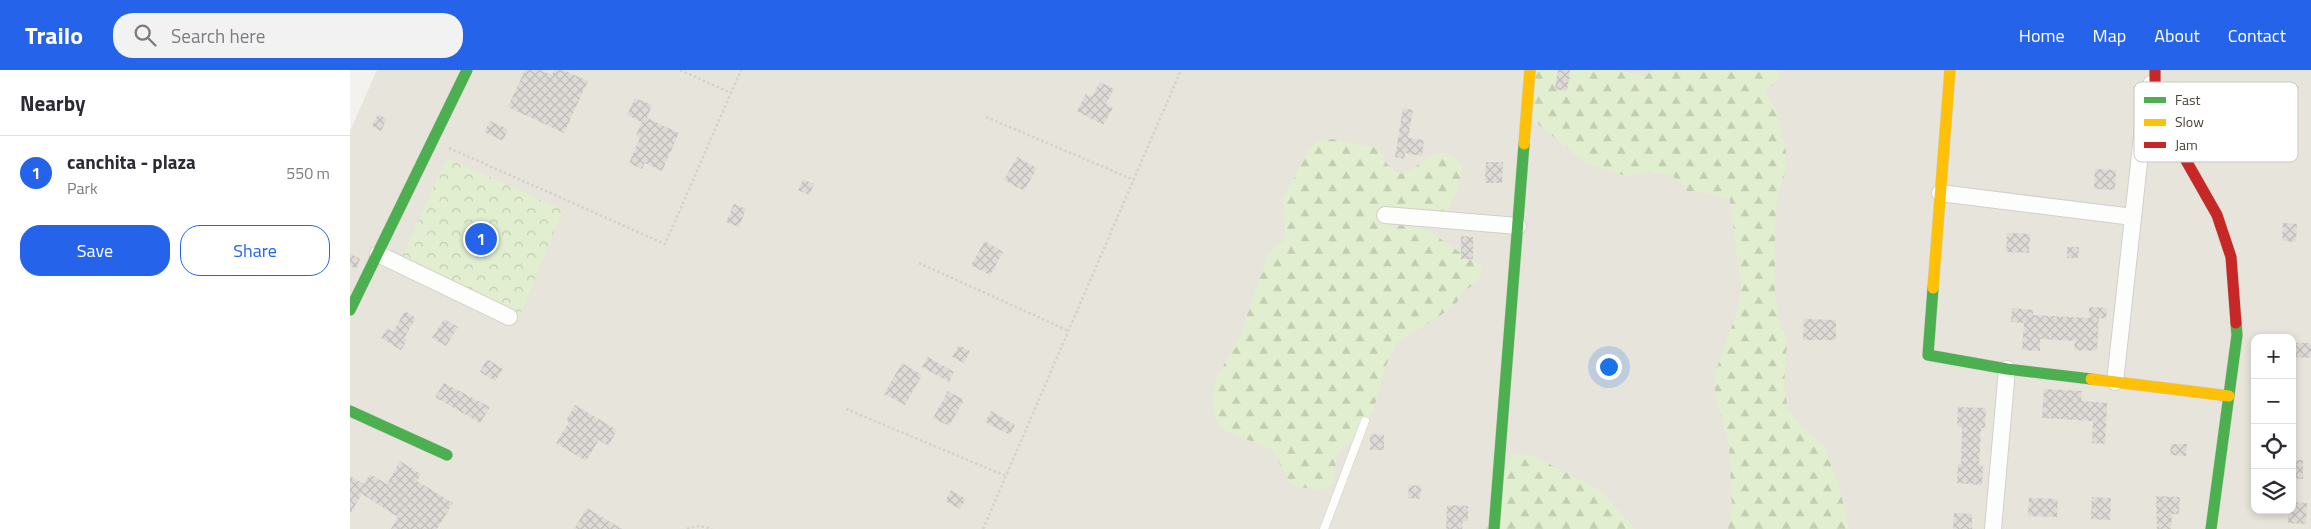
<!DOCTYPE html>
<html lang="en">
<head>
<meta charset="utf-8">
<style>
  body { margin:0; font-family:"Titillium Web",sans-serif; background:#f2f2f3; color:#2b2b33 }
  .controls { position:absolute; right:15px; bottom:15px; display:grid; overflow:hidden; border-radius:10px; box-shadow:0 2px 8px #0003 }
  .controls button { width:45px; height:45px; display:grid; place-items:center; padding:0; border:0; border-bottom:1px solid #e1e1e2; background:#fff; color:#2b2b33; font:25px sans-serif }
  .you { position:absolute; left:1258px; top:296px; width:18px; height:18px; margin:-12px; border:4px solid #fff; border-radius:50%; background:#1a73e8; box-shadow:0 0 0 8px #1a73e833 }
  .badge { display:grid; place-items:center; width:32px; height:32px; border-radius:50%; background:#2563eb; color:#fff; font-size:16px; font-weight:700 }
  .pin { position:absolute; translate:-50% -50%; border:2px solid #fff; box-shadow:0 1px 5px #0006 }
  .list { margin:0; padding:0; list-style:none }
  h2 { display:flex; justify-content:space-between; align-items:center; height:65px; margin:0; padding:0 20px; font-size:21px }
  h2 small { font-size:16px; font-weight:400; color:#7c7c81 }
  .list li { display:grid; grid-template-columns:32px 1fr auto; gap:15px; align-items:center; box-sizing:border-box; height:75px; padding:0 20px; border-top:1px solid #e1e1e2 }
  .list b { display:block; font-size:19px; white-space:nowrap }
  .list p { margin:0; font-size:16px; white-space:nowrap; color:#7c7c81 }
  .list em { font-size:16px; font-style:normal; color:#7c7c81 }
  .actions { display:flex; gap:10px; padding:15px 20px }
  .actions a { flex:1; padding:11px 0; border:1px solid #2563eb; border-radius:20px; text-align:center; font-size:18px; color:#2563eb }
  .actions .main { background:#2563eb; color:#fff }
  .icon { flex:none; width:28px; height:28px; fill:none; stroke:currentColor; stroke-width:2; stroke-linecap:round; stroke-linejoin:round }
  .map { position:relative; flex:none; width:1961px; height:459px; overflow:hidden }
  header { display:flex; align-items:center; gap:30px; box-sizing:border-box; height:70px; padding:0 25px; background:#2563eb; color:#fff }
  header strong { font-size:24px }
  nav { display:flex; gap:28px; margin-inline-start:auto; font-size:18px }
  .search { width:350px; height:45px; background:#f2f2f3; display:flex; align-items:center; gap:12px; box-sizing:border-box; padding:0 18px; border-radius:20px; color:#7c7c81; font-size:19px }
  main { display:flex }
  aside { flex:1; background:#fff }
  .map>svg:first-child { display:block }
  .residential { fill:#e7e4dc; fill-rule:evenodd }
  .forest { fill:url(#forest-firs) }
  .park { fill:url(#park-crowns) }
  .building { fill:url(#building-cross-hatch) }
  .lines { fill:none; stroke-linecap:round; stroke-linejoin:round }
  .lane-casing { stroke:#d2d0cb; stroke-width:9 }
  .street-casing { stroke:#d2d0cb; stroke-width:18 }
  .fast-casing { stroke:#d3cfc5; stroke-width:12 }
  .slow-casing { stroke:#d3cfc5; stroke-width:12 }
  .jam-casing { stroke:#d3cfc5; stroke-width:12 }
  .path { stroke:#d3d2cc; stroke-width:2.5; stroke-dasharray:2.5 2.5; stroke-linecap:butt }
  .lane { stroke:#fdfdfc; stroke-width:8 }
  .street { stroke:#fdfdfc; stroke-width:16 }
  .fast { stroke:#4caf50; stroke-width:11 }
  .slow { stroke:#ffc107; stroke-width:11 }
  .jam { stroke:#c62828; stroke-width:11 }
  .key { fill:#fff; stroke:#c9c7c4; stroke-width:1 }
  .key-label { font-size:14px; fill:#4b4439 }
</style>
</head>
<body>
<header>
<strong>Trailo</strong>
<div class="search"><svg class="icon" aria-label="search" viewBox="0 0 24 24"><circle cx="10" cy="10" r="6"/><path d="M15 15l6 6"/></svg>Search here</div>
<nav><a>Home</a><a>Map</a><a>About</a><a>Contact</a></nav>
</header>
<main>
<aside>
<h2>Nearby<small></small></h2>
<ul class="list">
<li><span class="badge">1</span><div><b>canchita - plaza</b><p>Park</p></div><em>550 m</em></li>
</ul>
<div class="actions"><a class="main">Save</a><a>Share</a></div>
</aside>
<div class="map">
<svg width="1961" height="459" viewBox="0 0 1961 459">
  <defs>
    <pattern id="forest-firs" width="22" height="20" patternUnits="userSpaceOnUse" patternTransform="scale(1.25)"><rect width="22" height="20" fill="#e1eecf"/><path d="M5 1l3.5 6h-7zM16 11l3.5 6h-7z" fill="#c3cdb2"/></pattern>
    <pattern id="park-crowns" width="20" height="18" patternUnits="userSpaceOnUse" patternTransform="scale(1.25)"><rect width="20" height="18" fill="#e1eecf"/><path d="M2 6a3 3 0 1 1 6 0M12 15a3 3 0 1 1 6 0" fill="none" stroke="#c3cdb2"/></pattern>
    <pattern id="building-cross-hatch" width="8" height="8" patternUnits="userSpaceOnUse" patternTransform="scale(1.25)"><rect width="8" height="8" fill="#dedbd6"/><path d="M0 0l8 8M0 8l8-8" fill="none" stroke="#c0bdb8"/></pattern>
  </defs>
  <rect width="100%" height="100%" fill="#f4f2ee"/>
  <path class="residential" d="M 27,0 L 1961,0 L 1961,459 L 0,459 L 0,61 ZM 1905,268 L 1942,268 L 1942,440 L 1905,440 Z"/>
  <g class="forest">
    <polygon points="1175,0 1273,0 1274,2 1296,6 1302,0 1426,0 1430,7 1415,23 1427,42 1436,81 1435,103 1427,127 1425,151 1425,224 1428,247 1437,270 1434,317 1438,340 1455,360 1474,375 1490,419 1499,459 1378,459 1382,438 1379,372 1366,329 1364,306 1388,239 1391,217 1380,130 1359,123 1337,121 1322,105 1300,102 1276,106 1235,93 1182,49"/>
    <path d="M 982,69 L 1024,77 C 1038,88 1030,94 1052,104 C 1074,95 1093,66 1113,98 L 1107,121 L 1097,142 L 1074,144 L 1065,137 L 1059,154 L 1082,162 L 1101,177 L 1132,195 L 1131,206 L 1124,215 L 1113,221 L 1108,231 L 1100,239 L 1047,273 L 1037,293 L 1023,341 L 1010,363 L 990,380 L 986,390 L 984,414 L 972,420 L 949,417 L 939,412 L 923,380 L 878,362 L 868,355 L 864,344 L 864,322 L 866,309 L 891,264 L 916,188 L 921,180 L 930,174 L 935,163 L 933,128 L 959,80 L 969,71 Z"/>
    <polygon points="1161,384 1184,386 1251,421 1285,459 1136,459"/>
  </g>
  <polygon class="park" points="97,88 213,140 167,253 47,198"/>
  <g class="building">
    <polygon points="175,0 190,0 202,5 204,0 213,0 238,11 214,63 158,37"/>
    <polygon points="1208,0 1220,0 1217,21 1205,19"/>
    <polygon points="750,12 764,19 756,34 763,38 753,55 727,41 736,24 742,27"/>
    <polygon points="285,28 302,35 297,48 329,63 312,101 295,93 292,99 279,93 290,68 286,65 292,52 277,45"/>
    <polygon points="1053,38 1063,40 1058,68 1074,70 1072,86 1055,83 1054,89 1045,87"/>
    <polygon points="28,44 37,49 31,61 22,56"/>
    <polygon points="140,51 158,59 153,71 134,62"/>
    <polygon points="667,87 687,98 674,121 654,110"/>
    <polygon points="1136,92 1153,92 1152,113 1135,113"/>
    <polygon points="1745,99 1766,100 1765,120 1744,119"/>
    <polygon points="453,109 464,114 459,125 448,120"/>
    <polygon points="384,134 396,139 389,157 376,152"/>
    <polygon points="1933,153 1947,154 1946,172 1932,171"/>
    <polygon points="1657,163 1680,164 1679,183 1656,182"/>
    <polygon points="1111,166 1123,167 1123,189 1111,189"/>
    <polygon points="635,171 653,182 640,205 621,195"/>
    <polygon points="1717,177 1729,177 1728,188 1717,188"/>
    <polygon points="0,183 10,189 6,199 0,196"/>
    <polygon points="1739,237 1757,238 1756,249 1749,248 1747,281 1724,280 1725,271 1690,269 1690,281 1672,280 1674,253 1661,252 1662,238 1683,240 1683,245 1739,248"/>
    <polygon points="55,241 66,248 54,268 57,270 51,280 31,268 37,258 43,262"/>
    <polygon points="94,249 108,257 96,276 82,268"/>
    <polygon points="1454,249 1486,250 1486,270 1453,270"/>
    <polygon points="1945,273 1961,273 1961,288 1945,287"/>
    <polygon points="609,275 620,281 614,293 602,287"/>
    <polygon points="578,287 604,302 599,312 572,297"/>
    <polygon points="137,289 153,299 145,311 130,302"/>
    <polygon points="552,293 572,305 555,335 534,324"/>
    <polygon points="94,313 140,337 130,353 85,327"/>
    <polygon points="1694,319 1732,321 1731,331 1757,333 1755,374 1742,373 1743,351 1692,348"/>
    <polygon points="598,321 614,330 599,356 583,348"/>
    <polygon points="225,335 267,360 258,376 249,370 236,391 206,373 219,352 216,350"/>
    <polygon points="1608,337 1636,338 1635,358 1631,358 1629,395 1633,395 1632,415 1607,413 1608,394 1611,394 1612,357 1607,356"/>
    <polygon points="641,341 665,355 660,365 635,352"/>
    <polygon points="1020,364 1034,365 1034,380 1020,380"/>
    <polygon points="1821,374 1837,374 1836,386 1820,385"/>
    <polygon points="1942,390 1953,390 1953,409 1942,408"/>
    <polygon points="50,391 71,404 67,411 103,433 87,459 41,459 48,447 12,424 0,444 0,406 14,414 20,404 37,414"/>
    <polygon points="1059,415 1071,416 1070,429 1058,428"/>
    <polygon points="601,420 616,429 610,439 595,431"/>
    <polygon points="1806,426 1830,427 1829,444 1822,444 1821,459 1807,459"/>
    <polygon points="1742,427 1761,428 1760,450 1741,449"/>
    <polygon points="1679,428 1708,429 1707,447 1678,446"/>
    <polygon points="1942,432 1957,433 1956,454 1938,453 1939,440 1942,440"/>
    <polygon points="1097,435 1118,436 1118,451 1113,451 1112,459 1096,459"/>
    <polygon points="237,438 272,459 224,459"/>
    <polygon points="1604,443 1622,444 1622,459 1603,459"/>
  </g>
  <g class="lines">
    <defs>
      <polyline id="lane" points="974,459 1015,351"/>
      <g id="street">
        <polyline points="1590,123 1783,147"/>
        <polyline points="1035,145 1168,156"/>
        <polyline points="28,184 159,247"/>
        <polyline points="1765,312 1796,29 1801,14"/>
        <polyline points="1643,459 1657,299"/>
      </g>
      <g id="fast">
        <polyline points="1583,218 1578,285 1657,299 1741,309"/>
        <polyline points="0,240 117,0"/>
        <polyline points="0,341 97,385"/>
        <polyline points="1144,459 1174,74"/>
        <polyline points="1861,459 1887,265 1886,253"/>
      </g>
      <g id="slow">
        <polyline points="1174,74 1180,0"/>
        <polyline points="1583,218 1600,0"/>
        <polyline points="1741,309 1879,326"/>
      </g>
      <polyline id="jam" points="1805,0 1805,29 1817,57 1867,145 1881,187 1886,253"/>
    </defs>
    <use href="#lane" class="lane-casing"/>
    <use href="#street" class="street-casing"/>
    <use href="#fast" class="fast-casing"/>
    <use href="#slow" class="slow-casing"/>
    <use href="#jam" class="jam-casing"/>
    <g class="path">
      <polyline points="330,0 381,23"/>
      <polyline points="636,47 784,110"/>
      <polyline points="99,78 315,174 391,0"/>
      <polyline points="569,193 719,261"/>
      <polyline points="496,339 656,406"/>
      <path d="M 337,459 C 346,455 353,456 362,459"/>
      <polyline points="633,459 831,0"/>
    </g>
    <use href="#lane" class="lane"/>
    <use href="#street" class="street"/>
    <use href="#fast" class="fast"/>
    <use href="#slow" class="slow"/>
    <use href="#jam" class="jam"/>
  </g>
  <rect x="1784" y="12" width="164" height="80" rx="8" class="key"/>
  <rect x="1794" y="27" width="22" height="6" fill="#4caf50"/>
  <rect x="1794" y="49" width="22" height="7" fill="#ffc107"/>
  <rect x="1794" y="72" width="22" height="6" fill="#c62828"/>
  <g class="key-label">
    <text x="1825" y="35">Fast</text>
    <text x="1825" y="57">Slow</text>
    <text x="1825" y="80">Jam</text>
  </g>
</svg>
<div class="controls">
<button>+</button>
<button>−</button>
<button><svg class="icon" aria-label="locate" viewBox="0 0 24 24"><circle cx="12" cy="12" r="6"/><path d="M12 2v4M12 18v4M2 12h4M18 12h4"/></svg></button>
<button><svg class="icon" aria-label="layers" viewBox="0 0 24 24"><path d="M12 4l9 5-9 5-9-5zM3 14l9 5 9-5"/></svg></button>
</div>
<div class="you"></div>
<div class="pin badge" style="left:131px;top:169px">1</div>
</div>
</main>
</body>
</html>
